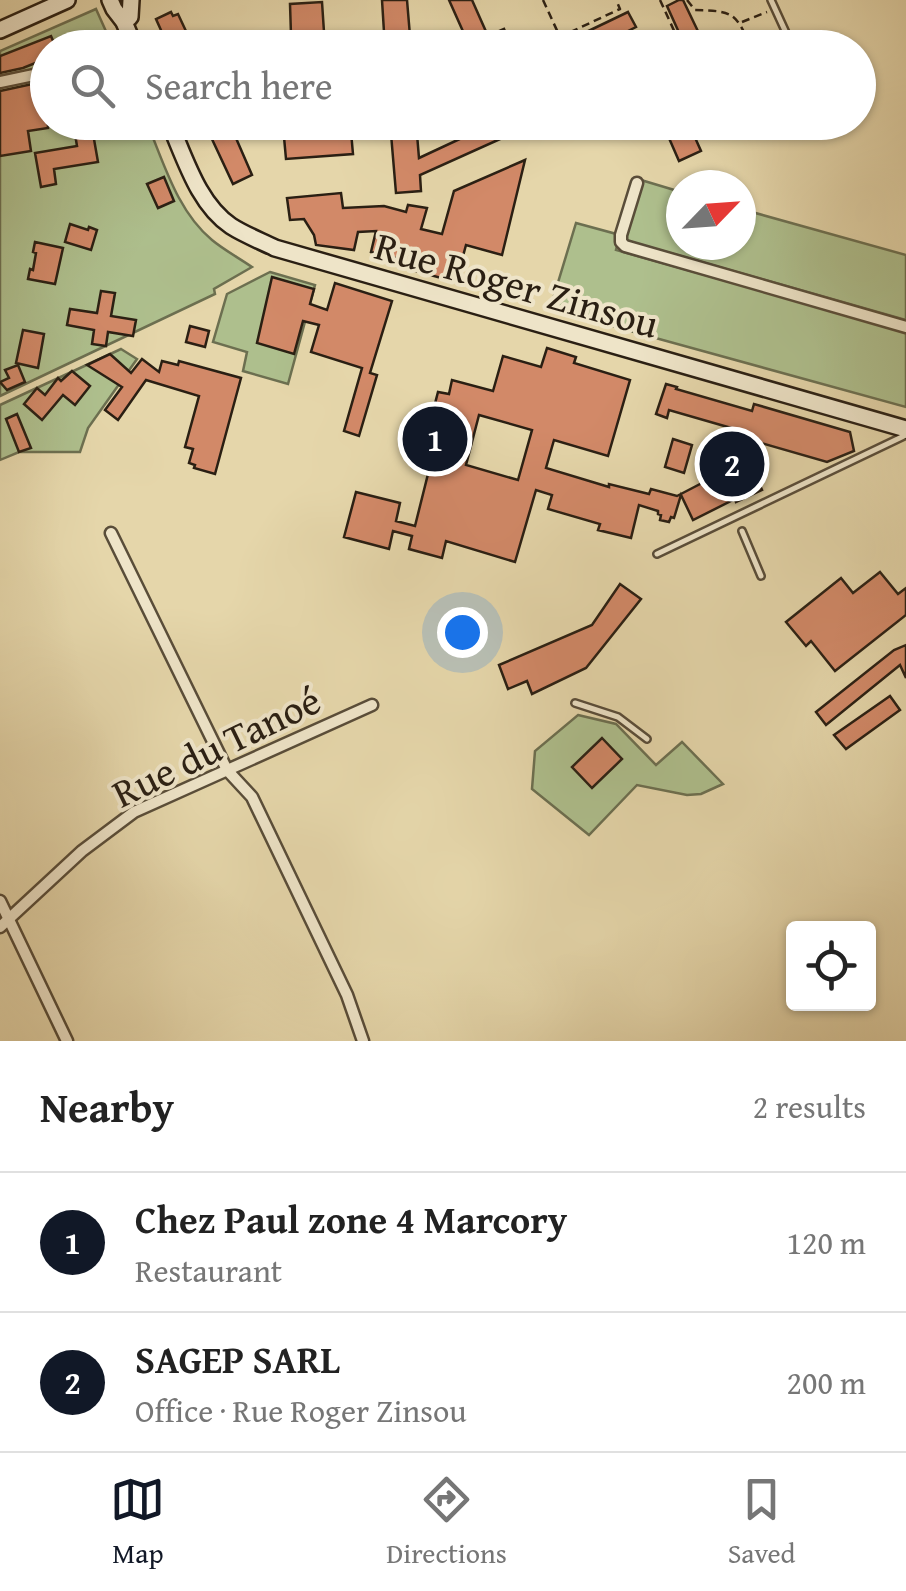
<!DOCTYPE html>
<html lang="en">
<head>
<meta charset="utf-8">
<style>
  body { margin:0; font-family:"Gentium Book Plus",serif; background:#f2f2f2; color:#222 }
  .controls { position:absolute; right:30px; bottom:30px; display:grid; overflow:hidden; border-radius:10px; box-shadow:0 2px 8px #0004 }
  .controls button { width:90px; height:90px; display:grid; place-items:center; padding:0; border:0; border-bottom:2px solid #e0e0e0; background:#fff; color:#222; font:50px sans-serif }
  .compass { position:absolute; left:666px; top:170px; width:90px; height:90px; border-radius:50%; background:#fff; box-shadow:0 2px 8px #0004; rotate:65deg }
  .you { position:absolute; left:462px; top:632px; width:35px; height:35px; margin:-25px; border:8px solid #fff; border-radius:50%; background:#1a73e8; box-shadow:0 0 0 15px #1a73e833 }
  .badge { display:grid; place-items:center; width:65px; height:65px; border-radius:50%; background:#111827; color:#fff; font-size:32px; font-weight:700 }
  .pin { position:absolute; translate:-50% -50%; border:5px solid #fff; box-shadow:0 2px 10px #0006 }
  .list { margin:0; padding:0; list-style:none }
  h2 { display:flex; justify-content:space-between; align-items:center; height:130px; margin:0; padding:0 40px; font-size:42px }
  h2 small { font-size:32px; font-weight:400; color:#767676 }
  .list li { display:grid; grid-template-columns:65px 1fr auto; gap:30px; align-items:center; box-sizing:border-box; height:140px; padding:0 40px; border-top:2px solid #e0e0e0 }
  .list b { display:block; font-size:38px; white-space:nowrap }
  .list p { margin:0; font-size:32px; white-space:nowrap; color:#767676 }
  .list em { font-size:32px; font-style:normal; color:#767676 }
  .icon { flex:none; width:55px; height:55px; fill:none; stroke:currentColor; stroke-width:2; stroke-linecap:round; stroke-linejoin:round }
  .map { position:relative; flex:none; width:906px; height:1041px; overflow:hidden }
  .search { position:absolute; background:#fff; box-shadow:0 2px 8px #0004; left:30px; right:30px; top:30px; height:110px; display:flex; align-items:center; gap:25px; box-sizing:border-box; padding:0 35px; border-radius:55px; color:#767676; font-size:38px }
  .sheet { height:410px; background:#fff }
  nav { display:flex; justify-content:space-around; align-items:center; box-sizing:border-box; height:140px; border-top:2px solid #e0e0e0; background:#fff; font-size:28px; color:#767676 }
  nav a { display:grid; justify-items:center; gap:5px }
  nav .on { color:#111827 }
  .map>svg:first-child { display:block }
  .green { fill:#aebf8d; stroke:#6c6f50; stroke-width:2.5 }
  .building { fill:#d28968; stroke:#2a1f13; stroke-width:2.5; fill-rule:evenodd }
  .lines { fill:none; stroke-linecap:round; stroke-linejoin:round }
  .lane-casing { stroke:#594d39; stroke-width:10 }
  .street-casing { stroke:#594d39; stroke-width:15 }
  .secondary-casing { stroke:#2a1f13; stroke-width:20 }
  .path { stroke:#2a1f13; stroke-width:2.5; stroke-dasharray:8 5; stroke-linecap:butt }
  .lane { stroke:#eee4c8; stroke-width:5 }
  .street { stroke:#eee4c8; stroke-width:10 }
  .secondary { stroke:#eee4c8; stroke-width:15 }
  .labels { text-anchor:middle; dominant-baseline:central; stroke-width:8; stroke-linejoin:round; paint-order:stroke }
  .street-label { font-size:40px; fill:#2a1f13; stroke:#eee4c8 }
</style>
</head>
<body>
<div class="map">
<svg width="906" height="1041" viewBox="0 0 906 1041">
  <rect width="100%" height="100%" fill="#e5d6aa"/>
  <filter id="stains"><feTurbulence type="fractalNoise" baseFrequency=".002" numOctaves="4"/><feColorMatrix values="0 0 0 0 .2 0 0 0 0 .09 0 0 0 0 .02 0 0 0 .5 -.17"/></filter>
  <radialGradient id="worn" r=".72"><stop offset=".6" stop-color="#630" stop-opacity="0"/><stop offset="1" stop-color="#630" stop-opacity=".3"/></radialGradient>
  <g class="green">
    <path d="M 96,9 L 113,47 L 48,48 L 48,122 L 147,123 C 164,163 177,211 212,240 C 224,250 239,258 252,267 L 214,289 L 215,294 L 0,396 L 0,51 Z"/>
    <polygon points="641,180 681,192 681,245 741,245 741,209 906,255 906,320 624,240"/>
    <polygon points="576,223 620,235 616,250 906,331 906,407 550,309"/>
    <polygon points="270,272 315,285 288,384 243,371 247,352 213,342 227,294"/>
    <polygon points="121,349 137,359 88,428 80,452 19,452 0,460 0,405"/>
    <polygon points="578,715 616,724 656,765 682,742 723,784 701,794 687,795 637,785 589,835 532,789 535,751"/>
  </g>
  <g class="building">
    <polygon points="382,0 407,0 411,48 385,48"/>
    <polygon points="449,0 472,0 488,36 504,29 512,48 484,48 477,33 466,38"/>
    <polygon points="679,0 683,0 706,48 686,48 667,6"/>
    <polygon points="322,2 324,32 291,35 290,4"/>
    <polygon points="171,12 173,16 178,14 192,44 185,48 169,48 156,19"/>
    <polygon points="628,12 636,27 594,48 553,48"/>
    <polygon points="51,36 56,48 48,48 48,58 23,68 0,73 0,56"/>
    <polygon points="46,81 48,128 28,131 31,151 0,156 0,91"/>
    <polygon points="73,122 91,122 98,162 54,169 56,184 41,187 35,153 77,146"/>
    <polygon points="204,122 229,122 252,175 233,184"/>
    <polygon points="390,122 416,122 419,158 496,122 503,122 509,135 420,175 421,191 396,193"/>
    <polygon points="662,122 688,122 701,151 679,161"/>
    <polygon points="333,130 333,133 351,132 353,154 286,159 284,137"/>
    <polygon points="525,160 502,255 466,245 456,282 393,265 396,258 371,252 376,231 358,232 354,250 316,245 314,235 304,219 290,220 287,198 341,193 343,208 384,206 406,212 408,205 427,208 421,229 442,234 454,191"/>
    <polygon points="164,177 174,201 158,208 147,184"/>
    <polygon points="70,224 88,230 89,227 97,230 91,250 65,242"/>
    <polygon points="35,242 63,248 55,284 28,279 30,269 33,270 36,253 33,252"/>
    <polygon points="272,277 314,289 310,304 327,310 335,283 392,301 370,373 377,375 359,436 344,431 362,368 311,352 319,325 303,321 294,354 257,343"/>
    <polygon points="101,291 115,293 111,316 136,320 133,336 108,332 106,346 92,344 94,330 67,325 70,309 97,313"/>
    <polygon points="190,326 209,331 205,347 186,342"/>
    <polygon points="23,330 44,334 38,368 16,363"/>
    <path d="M 547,348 L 576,357 L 574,363 L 630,380 L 608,456 L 554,440 L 546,468 L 609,487 L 609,484 L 649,494 L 651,489 L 677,496 L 723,472 L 721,469 L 747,457 L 762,490 L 736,502 L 735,499 L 693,520 L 681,495 L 674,518 L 671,517 L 669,522 L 660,520 L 661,515 L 658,514 L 658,511 L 639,505 L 631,538 L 598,530 L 600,524 L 548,509 L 552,495 L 536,490 L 515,562 L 446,541 L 442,558 L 409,549 L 412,536 L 393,531 L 389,549 L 344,537 L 356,492 L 400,503 L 396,521 L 415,526 L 440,426 L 430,423 L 438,392 L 449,394 L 452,380 L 493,391 L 503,356 L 541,367 ZM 479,415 L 532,430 L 518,480 L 466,465 Z"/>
    <polygon points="110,354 131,373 142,359 159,372 162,361 178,365 179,361 241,378 215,474 194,468 195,465 189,463 193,449 185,447 199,396 146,380 118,420 105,410 122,387 87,365"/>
    <polygon points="18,365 25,382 7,390 0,382 9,378 5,370"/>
    <polygon points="72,371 90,386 75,405 63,395 42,420 24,404 37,388 45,395 58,378 61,381"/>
    <polygon points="666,384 677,387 676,389 752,411 754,404 850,432 854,451 827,462 744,438 745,432 669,410 667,418 656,414"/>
    <polygon points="17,414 31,448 19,452 6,419"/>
    <polygon points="673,439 692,445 684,473 665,467"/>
    <polygon points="880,572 898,594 906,588 906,615 835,671 811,641 806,646 786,622 841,578 853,593"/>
    <polygon points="620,584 641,599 586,668 532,694 527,681 508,689 499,665 592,625"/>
    <polygon points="906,645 906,678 900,665 826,725 816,712 894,650"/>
    <polygon points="890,696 900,710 846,749 834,735"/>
    <polygon points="602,738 622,759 592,788 572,767"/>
  </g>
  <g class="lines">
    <defs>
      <g id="lane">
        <polyline points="771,0 793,48"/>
        <polyline points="827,122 829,127"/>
        <polyline points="742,531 761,576"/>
        <polyline points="657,554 906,435"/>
        <polyline points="575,703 618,717 647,739"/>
      </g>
      <g id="street">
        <polyline points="112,48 131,38"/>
        <polyline points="0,82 48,72"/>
        <polyline points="637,183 621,235 621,242 625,246 906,327"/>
        <polyline points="111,533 227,770 252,797 347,995 363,1041"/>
        <polyline points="0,901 67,1041"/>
        <polyline points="0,927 82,851 134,812 372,705"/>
      </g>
      <g id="secondary">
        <polyline points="110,0 114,9 124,22 135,48"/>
        <polyline points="124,22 130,17 131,0"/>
        <polyline points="0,30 67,0"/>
        <path d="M 169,122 C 185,158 198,204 231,226 C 245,235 261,241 275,248 L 906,429"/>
      </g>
    </defs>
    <use href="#lane" class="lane-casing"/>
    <use href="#street" class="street-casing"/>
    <use href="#secondary" class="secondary-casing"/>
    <g class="path">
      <polyline points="543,0 560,37 620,9 616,0"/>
      <polyline points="660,0 682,48"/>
      <path d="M 687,0 L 695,10 C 733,11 736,12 751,48"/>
      <polyline points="742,22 767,12"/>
    </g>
    <use href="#lane" class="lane"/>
    <use href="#street" class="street"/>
    <use href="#secondary" class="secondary"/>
  </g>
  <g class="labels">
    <g class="street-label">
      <text transform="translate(517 284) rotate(16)">Rue Roger Zinsou</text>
      <text transform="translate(216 746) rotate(-26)">Rue du Tanoé</text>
    </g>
  </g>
  <rect width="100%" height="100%" filter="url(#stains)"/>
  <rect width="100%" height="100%" fill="url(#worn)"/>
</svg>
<div class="controls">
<button><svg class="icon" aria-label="locate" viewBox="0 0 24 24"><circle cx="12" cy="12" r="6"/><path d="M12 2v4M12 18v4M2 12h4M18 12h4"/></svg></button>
</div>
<svg class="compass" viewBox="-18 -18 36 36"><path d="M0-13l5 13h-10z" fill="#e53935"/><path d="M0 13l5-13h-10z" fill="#767676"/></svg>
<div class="you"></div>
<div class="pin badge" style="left:435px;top:439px">1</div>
<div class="pin badge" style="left:732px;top:464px">2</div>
<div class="search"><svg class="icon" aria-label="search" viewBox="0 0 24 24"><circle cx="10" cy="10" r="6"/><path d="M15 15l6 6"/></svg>Search here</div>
</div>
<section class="sheet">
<h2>Nearby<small>2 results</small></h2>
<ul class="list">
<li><span class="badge">1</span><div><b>Chez Paul zone 4 Marcory</b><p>Restaurant</p></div><em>120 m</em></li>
<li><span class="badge">2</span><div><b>SAGEP SARL</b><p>Office · Rue Roger Zinsou</p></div><em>200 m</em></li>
</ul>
</section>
<nav>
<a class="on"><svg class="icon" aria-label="map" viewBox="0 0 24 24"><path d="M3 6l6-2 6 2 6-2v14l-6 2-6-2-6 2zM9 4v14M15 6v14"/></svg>Map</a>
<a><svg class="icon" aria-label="directions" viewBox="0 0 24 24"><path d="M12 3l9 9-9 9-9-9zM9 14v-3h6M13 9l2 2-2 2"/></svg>Directions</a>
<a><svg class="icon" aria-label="saved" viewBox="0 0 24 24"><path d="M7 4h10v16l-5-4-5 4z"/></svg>Saved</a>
</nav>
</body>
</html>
